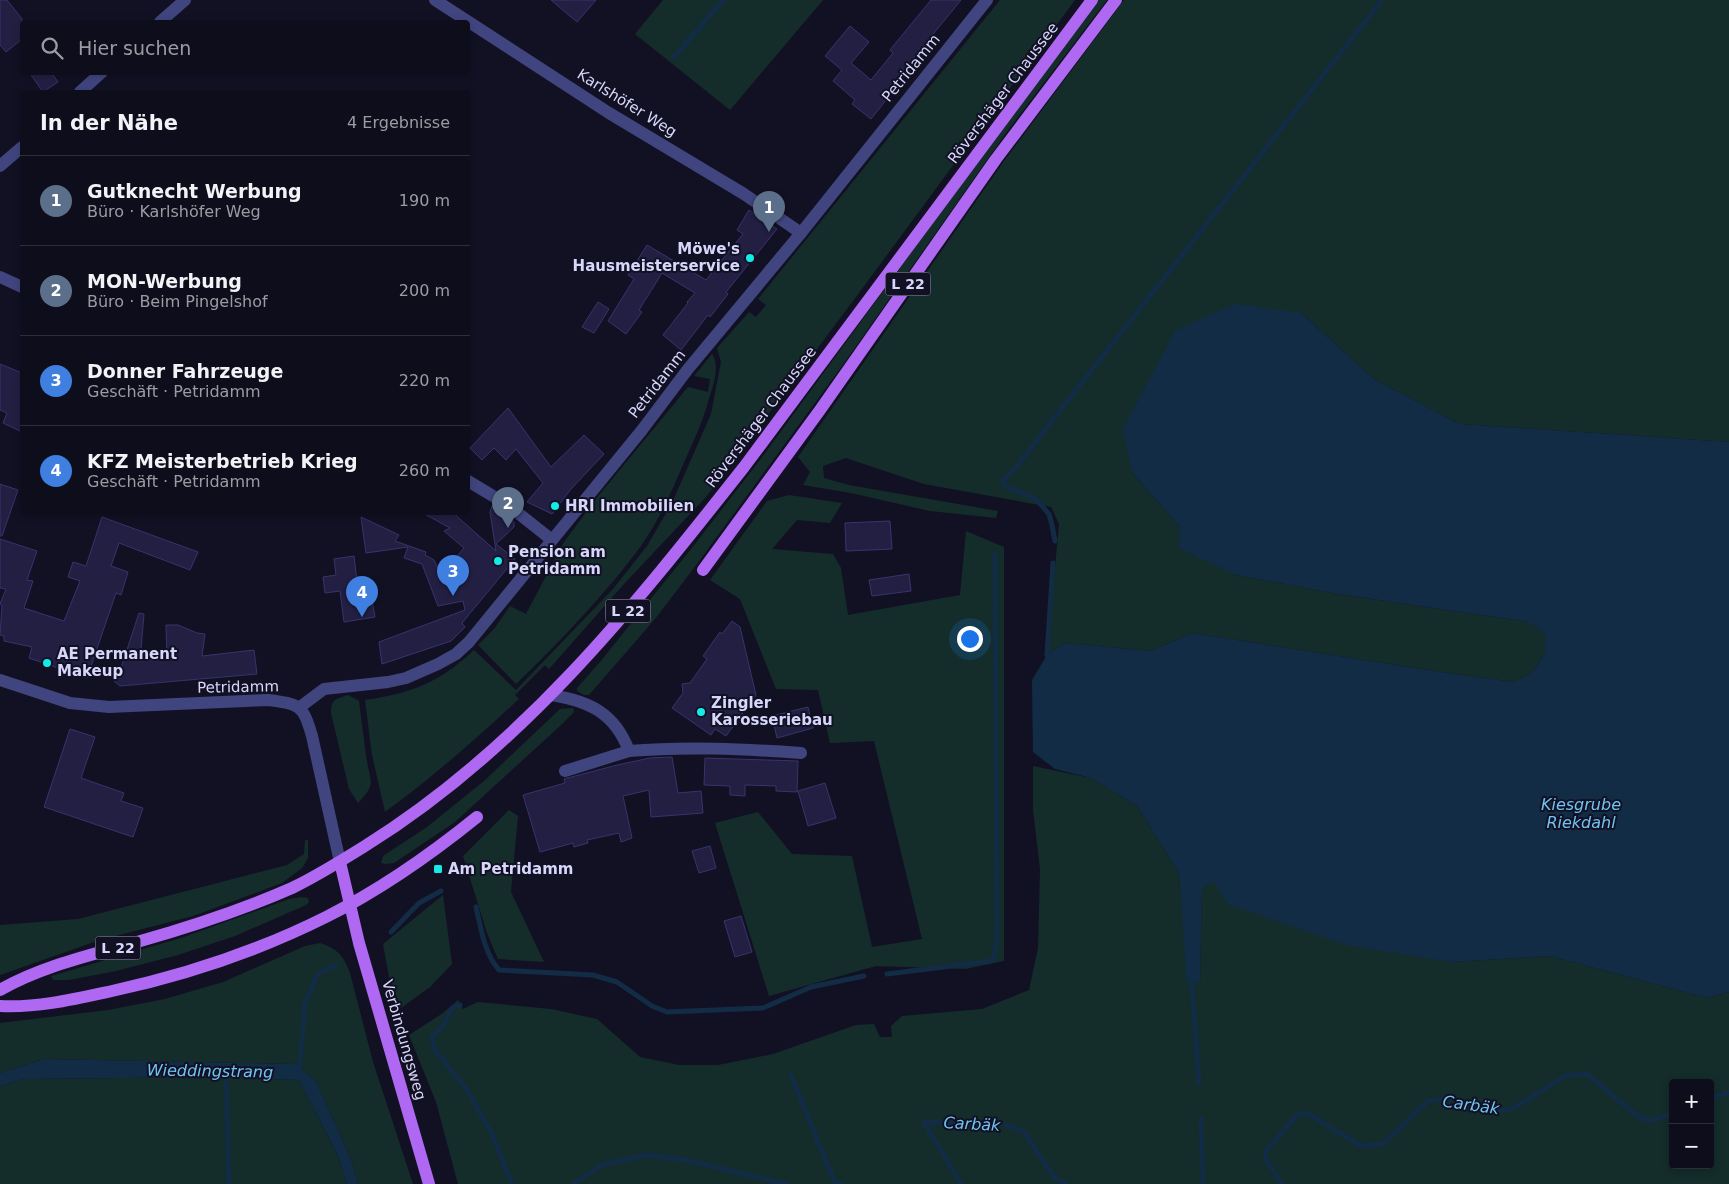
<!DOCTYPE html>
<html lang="de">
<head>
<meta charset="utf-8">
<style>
  body { margin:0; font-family:"DejaVu Sans",sans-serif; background:#1c1b28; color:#f1f3f6 }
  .controls { position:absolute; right:15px; bottom:15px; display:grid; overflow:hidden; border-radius:5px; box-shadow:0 2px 8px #0003 }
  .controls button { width:45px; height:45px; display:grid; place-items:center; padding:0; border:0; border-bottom:1px solid #2e2d3a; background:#0e0d1b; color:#f1f3f6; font:25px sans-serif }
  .you { position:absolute; left:969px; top:638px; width:18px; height:18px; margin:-12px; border:4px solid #fff; border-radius:50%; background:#1a73e8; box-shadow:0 0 0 8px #1a73e833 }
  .badge { display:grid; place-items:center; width:32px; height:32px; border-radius:50%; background:#15eae7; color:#fff; font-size:16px; font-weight:700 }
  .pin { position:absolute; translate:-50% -41px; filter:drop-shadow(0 1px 2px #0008) }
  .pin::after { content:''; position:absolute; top:26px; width:18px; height:15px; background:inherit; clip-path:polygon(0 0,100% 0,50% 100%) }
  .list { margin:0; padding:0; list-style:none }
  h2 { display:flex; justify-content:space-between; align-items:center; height:65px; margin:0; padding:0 20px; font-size:21px }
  h2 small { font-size:16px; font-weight:400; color:#9b9ca3 }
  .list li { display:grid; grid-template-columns:32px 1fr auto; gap:15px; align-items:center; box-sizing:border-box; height:90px; padding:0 20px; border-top:1px solid #2e2d3a }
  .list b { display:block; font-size:19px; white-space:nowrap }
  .list p { margin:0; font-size:16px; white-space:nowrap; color:#9b9ca3 }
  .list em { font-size:16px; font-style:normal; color:#9b9ca3 }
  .icon { flex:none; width:28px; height:28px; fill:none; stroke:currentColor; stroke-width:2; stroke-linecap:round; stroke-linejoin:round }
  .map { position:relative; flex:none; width:1729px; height:1184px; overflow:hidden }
  .search { position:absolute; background:#0e0d1b; box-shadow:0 2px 8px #0003; left:20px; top:20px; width:450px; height:55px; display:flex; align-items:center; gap:12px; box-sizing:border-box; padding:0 18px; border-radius:5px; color:#9b9ca3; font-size:19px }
  .panel { position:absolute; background:#0e0d1b; box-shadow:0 2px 8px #0003; left:20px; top:90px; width:450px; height:425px; border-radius:5px }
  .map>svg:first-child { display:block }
  .green { fill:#142d2a; fill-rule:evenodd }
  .water { fill:#132c46 }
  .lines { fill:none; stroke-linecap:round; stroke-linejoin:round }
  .stream { stroke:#132c46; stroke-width:5 }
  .building { fill:#221f43; stroke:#38336d }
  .minor { stroke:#40457f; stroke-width:12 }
  .major { stroke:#af68f1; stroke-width:12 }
  .poi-dot { fill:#15eae7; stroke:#121124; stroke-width:2 }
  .labels { text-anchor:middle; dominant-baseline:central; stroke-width:4; stroke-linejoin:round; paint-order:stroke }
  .shield { fill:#121124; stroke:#9c9cba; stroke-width:1 }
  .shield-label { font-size:14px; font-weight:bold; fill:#d7d7fb }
  .street-label { font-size:15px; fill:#d7d7fb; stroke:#121124 }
  .poi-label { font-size:15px; font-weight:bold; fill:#d7d7fb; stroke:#121124; text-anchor:start }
  .water-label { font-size:16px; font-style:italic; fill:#6fc4f2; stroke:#121124 }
</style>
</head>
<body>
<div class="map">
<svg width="1729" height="1184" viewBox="0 0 1729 1184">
  <rect width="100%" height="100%" fill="#121124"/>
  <g class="green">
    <polygon points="663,0 823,0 730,110 635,34"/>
    <path d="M 1000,0 L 1075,0 L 856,297 L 706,497 L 624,584 L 549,669 L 545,665 L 515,695 L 519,699 C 476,739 433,777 385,812 L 372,755 L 365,700 C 412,693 439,683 474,650 L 516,690 L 613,589 L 647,546 L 672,503 L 711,414 L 721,362 L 717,348 L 749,312 L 756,317 L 766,305 L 758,299 Z"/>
    <polygon points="1098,0 1107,0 1006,133 842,366 697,564 655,619 589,695 584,695 577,691 577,688 600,662 695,544 763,456 957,190"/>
    <polygon points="1124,0 1729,0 1729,442 1460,424 1375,380 1301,313 1132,472 1180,527 1236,575 1338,594 1530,622 1545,634 1545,653 1532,673 1514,682 1441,672 1192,633 1151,651 1065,643 1047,655 1059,524 1051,507 924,484 846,458 823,466 824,478 849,485 998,511 996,518 930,511 851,493 803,485 810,472 798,457 1004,161"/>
    <path d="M 712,354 C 721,367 712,388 708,402 C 703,421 694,440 686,458 C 673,488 660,519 641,546 C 606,593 559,643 516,684 L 478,645 L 494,629 L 510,606 L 526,614 L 564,542 L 599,495 L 688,387 L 708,392 L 710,379 L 694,376 Z"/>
    <polygon points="789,495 842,503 830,523 797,520 772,549 833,554 841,568 848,615 960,595 966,531 1004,547 1004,961 965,969 876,966 769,996 715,823 758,812 792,854 852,856 872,947 922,939 874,741 830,743 818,690 776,689 740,599 710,580 767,501"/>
    <path d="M 348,695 L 359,701 L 366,756 L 371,782 C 370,791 363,797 358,803 L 349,789 L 331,713 C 331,699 336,699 348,695 Z"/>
    <polygon points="573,708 574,712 560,726 455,822 394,863 386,864 381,863 383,856 427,827 484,781 560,709"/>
    <path d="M 1033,766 L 1091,778 L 1137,806 L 1179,873 L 1188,983 L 1200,981 L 1202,887 L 1214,881 L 1452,962 L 1550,956 L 1707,998 L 1729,992 L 1729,1184 L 458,1184 L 436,1102 L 409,1035 L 443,1013 L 458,1000 L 463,1009 L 478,1002 L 551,1009 L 597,1019 L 640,1057 L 679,1065 L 718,1065 L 773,1054 L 856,1025 L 874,1024 L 880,1037 L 892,1037 L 891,1026 L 902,1016 L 982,1009 L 1029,990 L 1038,948 L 1040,869 L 1033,810 ZM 1673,1083 L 1710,1083 L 1710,1165 L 1673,1165 Z"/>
    <polygon points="509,810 518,816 511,892 544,962 498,959 487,933 463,856"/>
    <polygon points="305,840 308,840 308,858 302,868 282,883 193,916 100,940 0,975 0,925 78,919 287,865 304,854"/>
    <polygon points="443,895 452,964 430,987 401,1008 389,977 383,944"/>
    <polygon points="301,897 308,898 309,902 306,905 235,936 178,955 116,971 69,980 53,980 51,976 181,938 289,899"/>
    <path d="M 320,943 C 338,949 343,955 350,973 L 373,1062 L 413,1184 L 358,1184 L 351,1159 L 316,1081 L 296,1064 L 44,1059 L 0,1073 L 0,1023 L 108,1010 L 165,999 L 223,982 L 305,946 Z"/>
    <polygon points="219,1077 299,1080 338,1156 347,1184 0,1184 0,1086 23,1079"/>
  </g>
  <g class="water">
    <polygon points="1234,304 1301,313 1375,380 1460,424 1729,442 1729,992 1707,998 1550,956 1452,962 1346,945 1227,904 1214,881 1202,888 1200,982 1192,984 1187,983 1179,873 1137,806 1091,778 1055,769 1033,752 1032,680 1047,655 1065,643 1151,651 1192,633 1441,672 1514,682 1532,673 1545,653 1545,634 1529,622 1338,594 1236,575 1179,548 1180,527 1132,472 1123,429 1175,331"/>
    <polygon points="44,1059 296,1064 316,1081 351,1159 358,1184 347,1184 338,1156 299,1080 219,1077 23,1079 0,1086 0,1073"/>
  </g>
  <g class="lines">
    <g class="stream">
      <polyline points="674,57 723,0"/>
      <polyline points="1055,541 1052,525 1049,514 1036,499 1006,486 1002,480 1012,472 1382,0"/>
      <polyline points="1047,655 1053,563"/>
      <path d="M 476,907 C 481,928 484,953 499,970 L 593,975 L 617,982 L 652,1006 L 667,1012 L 763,1008 L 811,987 L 864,976"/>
      <polyline points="391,932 419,903 441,891"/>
      <polyline points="887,974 991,961 994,956 997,940 995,554"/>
      <polyline points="1192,984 1199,1083"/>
      <polyline points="460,1005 452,1008 443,1026 432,1037 435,1050 467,1090 491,1132 512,1184"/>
      <polyline points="226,1072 229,1184"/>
      <polyline points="299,1072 305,1003 318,974 337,965"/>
      <polyline points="791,1075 835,1183 842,1184"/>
      <polyline points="1710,1099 1729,1092"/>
      <polyline points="1201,1118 1203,1184"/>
      <polyline points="573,1184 602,1165 646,1155 686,1160 786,1184"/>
      <polyline points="961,1184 924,1122 1000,1123 1023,1131 1054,1177 1066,1184"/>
      <polyline points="1282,1184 1266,1160 1266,1151 1298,1114 1309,1114 1361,1146 1383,1144 1428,1101 1447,1098 1498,1111 1512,1109 1565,1076 1587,1074 1640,1118 1653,1120 1673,1113"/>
    </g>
  </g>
  <g class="building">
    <polygon points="0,0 7,0 22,19 22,39 6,52 0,45"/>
    <polygon points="551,0 596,0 577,22"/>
    <polygon points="931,0 961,0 894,82 898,85 871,119 852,104 855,100 833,81 842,70 825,56 850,26 869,42 851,63 871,80 893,53 890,50"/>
    <polygon points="29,72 51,72 58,82 43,92"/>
    <polygon points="749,210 777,229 726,292 728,294 710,317 708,315 681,350 663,335 688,303 687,302 695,293 662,273 639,310 642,312 626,334 608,321 634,279 628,275 647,245 706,280 743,234 737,230"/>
    <polygon points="598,302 609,309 594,333 582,327"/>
    <polygon points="0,364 22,373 22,432 3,423 7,413 0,410"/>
    <polygon points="508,408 551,467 584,435 604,454 571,489 552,514 527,502 543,483 516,449 506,460 494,448 482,460 470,448"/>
    <polygon points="0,484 18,490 2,536 0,536"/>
    <polygon points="492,506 503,512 514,522 514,527 496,544 515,559 462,623 465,627 451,641 382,664 379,642 465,610 463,601 438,606 422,564 404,558 408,547 366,553 361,517 399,535 395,541 426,552 425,555 434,560 441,575 464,548 444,531 450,528 421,512 452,512 496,551 490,512"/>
    <polygon points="102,517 198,552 190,570 119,543 111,566 128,572 121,595 116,593 87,678 29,658 32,647 4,641 4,636 0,635 2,605 0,604 6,589 0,588 0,539 37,551 27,580 33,581 24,608 64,621 80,581 68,577 73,562 86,566"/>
    <polygon points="890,521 892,549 846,551 845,523"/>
    <polygon points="354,556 358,589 366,588 368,600 372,600 375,617 344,622 340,591 325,593 323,577 336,575 334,559"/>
    <polygon points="909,574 911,591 872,596 869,580"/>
    <polygon points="139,613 144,614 140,661 167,659 166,625 178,625 197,633 205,634 202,656 254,650 257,674 120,686 113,680 117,671 120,671"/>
    <polygon points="732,621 740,627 756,695 726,736 715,729 711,735 672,708 683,693 682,684 690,683 707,659 703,656 720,632 722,634"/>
    <polygon points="808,707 813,728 777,738 772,716"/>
    <polygon points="70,729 95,737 81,778 124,793 121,801 143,808 133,837 44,807"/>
    <polygon points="672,757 678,793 701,791 703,813 651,817 649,790 623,796 632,838 621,842 619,833 587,840 588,843 574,847 573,843 540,852 523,795 565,783 564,779 617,765 650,758"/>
    <polygon points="705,758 798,761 797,792 776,791 776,786 745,785 745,796 730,795 730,786 704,785"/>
    <polygon points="825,783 836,818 808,826 798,791"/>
    <polygon points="710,846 716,868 699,873 692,851"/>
    <polygon points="741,916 752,952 735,957 724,921"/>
  </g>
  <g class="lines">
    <g class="minor">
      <polyline points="435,0 609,113 744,194 801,233"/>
      <polyline points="160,22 185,0"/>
      <polyline points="80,92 102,72"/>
      <polyline points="0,166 22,147"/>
      <polyline points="0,277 22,287"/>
      <polyline points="468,481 508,505 552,540"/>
      <path d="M 0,680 L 70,703 L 109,707 L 268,700 C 300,704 303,705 312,736 L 340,862"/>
      <path d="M 551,695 C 589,701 615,713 629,751 C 687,746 743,749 801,753"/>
      <polyline points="300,707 324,689 388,682 406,678 438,664 456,654 469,642 642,430 688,369 801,233 987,0"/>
      <polyline points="565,771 629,751"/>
    </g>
    <g class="major">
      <polyline points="703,570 820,410 996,159 1116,0"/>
      <polyline points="340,862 359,943 429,1184"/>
      <path d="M 0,990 C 42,966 91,955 137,942 C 190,927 242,910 292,888 C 317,876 341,861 365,846 C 521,749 632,609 744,467 L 1092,0"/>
      <path d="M 0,1006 C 37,1008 75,999 112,991 C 186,975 258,951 326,917 C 380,890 430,855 477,817"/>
    </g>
  </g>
  <g class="poi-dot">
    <circle cx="750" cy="258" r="5"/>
    <circle cx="555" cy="506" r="5"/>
    <circle cx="498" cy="561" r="5"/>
    <circle cx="47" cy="663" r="5"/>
    <circle cx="701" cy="712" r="5"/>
    <rect x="433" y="864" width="10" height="10" rx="2.5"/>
  </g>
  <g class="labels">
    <g class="shield">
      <rect x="885.5" y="272.5" width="45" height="23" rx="4"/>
      <rect x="605.5" y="599.5" width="45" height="23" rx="4"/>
      <rect x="95.5" y="936.5" width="45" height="23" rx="4"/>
    </g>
    <g class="shield-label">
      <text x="908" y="284">L 22</text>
      <text x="628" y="611">L 22</text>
      <text x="118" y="948">L 22</text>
    </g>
    <g class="street-label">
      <text transform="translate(911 68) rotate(-51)">Petridamm</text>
      <text transform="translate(1003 93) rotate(-53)">Rövershäger Chaussee</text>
      <text transform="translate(627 103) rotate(32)">Karlshöfer Weg</text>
      <text transform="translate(657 384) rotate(-52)">Petridamm</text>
      <text transform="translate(761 417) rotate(-53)">Rövershäger Chaussee</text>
      <text transform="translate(238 687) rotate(-1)">Petridamm</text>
      <text transform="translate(404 1040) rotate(74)">Verbindungsweg</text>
    </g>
    <g class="poi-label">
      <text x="740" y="249" text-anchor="end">Möwe's<tspan x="740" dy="17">Hausmeisterservice</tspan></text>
      <text x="565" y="506">HRI Immobilien</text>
      <text x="508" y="552">Pension am<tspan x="508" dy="17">Petridamm</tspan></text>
      <text x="57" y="654">AE Permanent<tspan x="57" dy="17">Makeup</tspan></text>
      <text x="711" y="703">Zingler<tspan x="711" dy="17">Karosseriebau</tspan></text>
      <text x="448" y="869">Am Petridamm</text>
    </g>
    <g class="water-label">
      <text x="1581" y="804">Kiesgrube<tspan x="1581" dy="18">Riekdahl</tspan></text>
      <text transform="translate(210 1071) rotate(1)">Wieddingstrang</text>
      <text transform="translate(1471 1105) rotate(8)">Carbäk</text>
      <text transform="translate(972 1124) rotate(3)">Carbäk</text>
    </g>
  </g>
</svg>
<div class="controls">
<button>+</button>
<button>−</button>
</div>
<div class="you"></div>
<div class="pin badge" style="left:769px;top:232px;background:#5c6f8a">1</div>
<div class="pin badge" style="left:508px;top:528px;background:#5c6f8a">2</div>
<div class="pin badge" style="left:453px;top:596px;background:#3f7fe0">3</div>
<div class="pin badge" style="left:362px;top:617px;background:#3f7fe0">4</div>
<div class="search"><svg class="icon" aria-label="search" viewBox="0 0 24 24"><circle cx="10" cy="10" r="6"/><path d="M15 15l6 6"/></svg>Hier suchen</div>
<section class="panel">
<h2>In der Nähe<small>4 Ergebnisse</small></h2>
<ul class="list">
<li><span class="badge" style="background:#5c6f8a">1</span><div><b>Gutknecht Werbung</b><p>Büro · Karlshöfer Weg</p></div><em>190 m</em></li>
<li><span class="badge" style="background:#5c6f8a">2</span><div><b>MON-Werbung</b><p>Büro · Beim Pingelshof</p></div><em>200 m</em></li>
<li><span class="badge" style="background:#3f7fe0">3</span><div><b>Donner Fahrzeuge</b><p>Geschäft · Petridamm</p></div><em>220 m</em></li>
<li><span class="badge" style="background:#3f7fe0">4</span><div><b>KFZ Meisterbetrieb Krieg</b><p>Geschäft · Petridamm</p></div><em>260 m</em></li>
</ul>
</section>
</div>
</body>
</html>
